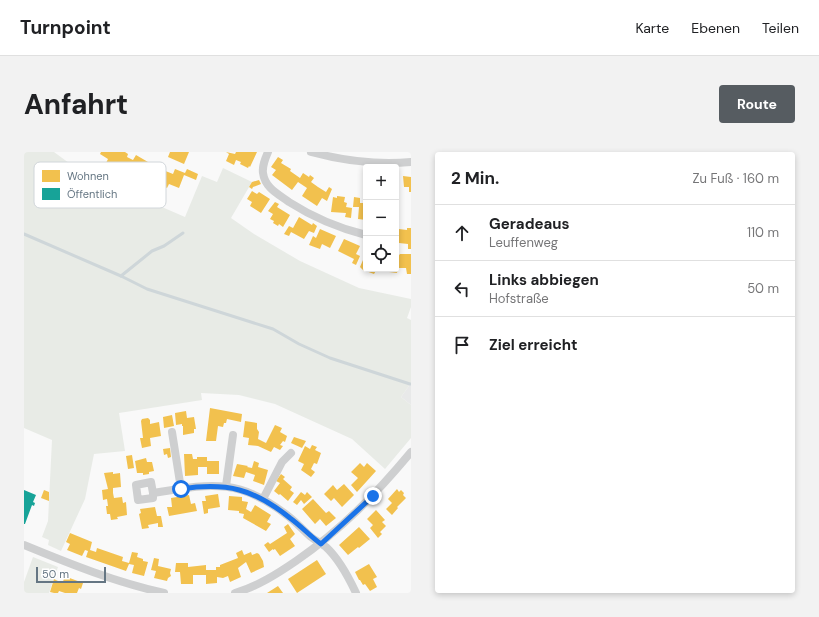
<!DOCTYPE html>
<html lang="de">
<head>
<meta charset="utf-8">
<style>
  body { margin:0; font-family:"DM Sans",sans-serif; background:#f2f2f2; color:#202124 }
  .controls { position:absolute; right:12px; top:12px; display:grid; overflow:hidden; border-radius:4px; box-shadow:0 2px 6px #0003 }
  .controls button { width:36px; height:36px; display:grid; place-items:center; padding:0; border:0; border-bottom:1px solid #e0e0e0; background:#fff; color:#202124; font:20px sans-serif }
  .scale { position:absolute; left:12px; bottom:10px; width:70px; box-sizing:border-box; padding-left:4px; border:2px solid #657683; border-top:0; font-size:11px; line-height:14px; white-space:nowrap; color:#657683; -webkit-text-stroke:3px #fff; paint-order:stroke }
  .stop { position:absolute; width:12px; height:12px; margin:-9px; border:3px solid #1a73e8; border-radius:50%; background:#fff }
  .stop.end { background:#1a73e8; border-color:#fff; box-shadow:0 1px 4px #0008 }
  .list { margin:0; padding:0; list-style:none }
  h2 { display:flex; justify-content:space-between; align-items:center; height:52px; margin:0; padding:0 16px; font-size:17px }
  h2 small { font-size:13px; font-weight:400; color:#757577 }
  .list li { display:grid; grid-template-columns:26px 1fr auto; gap:12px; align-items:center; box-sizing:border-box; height:56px; padding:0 16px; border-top:1px solid #e0e0e0 }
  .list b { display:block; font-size:15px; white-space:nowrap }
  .list p { margin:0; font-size:13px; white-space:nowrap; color:#757577 }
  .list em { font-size:13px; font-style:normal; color:#757577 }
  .icon { flex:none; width:22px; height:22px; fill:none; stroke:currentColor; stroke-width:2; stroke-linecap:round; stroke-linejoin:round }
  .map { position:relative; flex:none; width:387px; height:441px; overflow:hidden; border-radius:4px }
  header { display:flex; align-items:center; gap:24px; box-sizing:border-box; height:56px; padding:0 20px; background:#fff; border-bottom:1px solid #e0e0e0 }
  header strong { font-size:19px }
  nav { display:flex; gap:22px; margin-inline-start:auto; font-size:14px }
  .intro { display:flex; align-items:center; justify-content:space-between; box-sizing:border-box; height:96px; padding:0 24px }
  h1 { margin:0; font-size:28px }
  .button { padding:10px 18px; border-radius:4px; background:#565c61; color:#fff; font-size:14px; font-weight:700 }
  main { display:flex; gap:24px; padding:0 24px }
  aside { flex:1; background:#fff; border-radius:4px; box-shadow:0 2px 6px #0003 }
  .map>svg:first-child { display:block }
  .built { fill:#e8e9e9 }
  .green { fill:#e8ebe6 }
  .homes { fill:#f2c14e }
  .public { fill:#17a398 }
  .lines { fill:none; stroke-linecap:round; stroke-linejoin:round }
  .stream { stroke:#ced6d9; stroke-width:3 }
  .minor { stroke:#cecfd0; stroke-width:8 }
  .route { stroke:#1a73e8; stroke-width:5 }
  .key { fill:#fff; stroke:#d1d6da; stroke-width:1 }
  .key-label { font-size:11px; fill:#657683 }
</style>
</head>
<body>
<header>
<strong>Turnpoint</strong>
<nav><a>Karte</a><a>Ebenen</a><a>Teilen</a></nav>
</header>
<div class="intro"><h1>Anfahrt</h1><a class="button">Route</a></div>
<main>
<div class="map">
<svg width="387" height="441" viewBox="0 0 387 441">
  <rect width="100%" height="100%" fill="#f9f9f9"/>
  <polygon class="built" points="387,231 387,253 377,245"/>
  <g class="green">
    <polygon points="0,0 30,0 45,11 87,33 161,65 178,24 193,30 199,16 228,30 207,66 230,82 276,109 335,136 387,147 387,155 383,166 387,168 387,231 377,245 387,253 387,286 361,317 328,287 251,252 215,243 177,241 178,248 95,261 101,299 70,302 61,347 37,399 24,393 25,388 18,385 24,369 28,288 0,276"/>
    <polygon points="9,405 34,415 25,441 0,441 0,430"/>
  </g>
  <g class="homes">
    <polygon points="77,0 101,0 104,2 103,5 109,8 112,3 124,10 118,21 106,15 104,20 97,16 98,14 95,11 94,13 89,10 87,14 82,11 84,7 76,2"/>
    <polygon points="146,0 165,0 160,12 144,5"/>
    <polygon points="202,0 211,2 212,0 233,0 226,15 225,14 224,16 216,12 217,10 212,8 210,13 202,9 205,2"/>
    <polygon points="254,5 259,8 257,11 267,17 266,19 276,26 279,21 285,25 286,23 290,26 287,30 294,35 302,40 305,35 308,37 303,49 298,46 293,54 278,44 283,36 274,30 268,38 248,23 252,18 247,15"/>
    <polygon points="134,16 149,22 151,17 161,21 163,17 174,22 172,28 160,23 155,36 145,32 143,36 128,29 126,35 120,32 125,21 130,23"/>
    <polygon points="379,24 387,25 387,40 385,40 385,35 380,35"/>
    <polygon points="235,28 237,32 229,35 228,37 225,35 228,30"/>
    <polygon points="228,39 233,42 235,40 246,47 237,61 226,54 228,50 223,47"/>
    <polygon points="313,44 321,45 320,50 323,51 322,55 328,56 327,66 321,65 322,61 307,60 309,45 313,46"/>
    <polygon points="330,45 336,46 336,51 342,51 342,68 334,67 335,55 329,55"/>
    <polygon points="251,50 255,52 253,55 266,63 259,75 255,72 254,74 249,71 250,69 246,67 249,62 244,59"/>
    <rect x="372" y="55" width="3" height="12"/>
    <polygon points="275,65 288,73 289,71 293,74 290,81 285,79 280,87 267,80 265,84 260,82 265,74 269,76"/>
    <polygon points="383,76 387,76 387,97 384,97 384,92 375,91 375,88 373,86 375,84 375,77 383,78"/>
    <polygon points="296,77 312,84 306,96 298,92 296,97 285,93 289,84 292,86"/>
    <polygon points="320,87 336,94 332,102 336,104 332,113 328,111 330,107 314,99"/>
    <polygon points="342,101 342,117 353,117 350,122 339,118 336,115"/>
    <polygon points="376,102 387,102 387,122 383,122 382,116 374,116 373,121 365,120 365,117 372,117 372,107"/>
    <polygon points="186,256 218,262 217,270 203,267 202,271 200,271 199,275 194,274 192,289 182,289"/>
    <polygon points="162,259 163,266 170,265 172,277 170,277 170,281 159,283 159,274 158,274 158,272 152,273 151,261"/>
    <polygon points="148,263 150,274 140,276 139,265"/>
    <polygon points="124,266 126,268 126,272 135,270 137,284 126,286 127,294 118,296 116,286 119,286 117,269 118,267"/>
    <polygon points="221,269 233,271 233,277 235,280 234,287 242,291 251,273 258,276 256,280 263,284 261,290 259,289 256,293 259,294 256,298 250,295 247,300 234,294 224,293 225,286 219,285"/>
    <polygon points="270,285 282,289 278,296 267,291"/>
    <polygon points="288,293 293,295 291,298 297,301 293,312 290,311 287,317 291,320 287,325 277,318 280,312 274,309 281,294 286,297"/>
    <polygon points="146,296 147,305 144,306 143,302 140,303 139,297"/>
    <polygon points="160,302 168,302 169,307 173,307 173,305 183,305 183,309 195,309 195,322 183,322 183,315 174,315 174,323 161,324"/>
    <polygon points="108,303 110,316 104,317 102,304"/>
    <polygon points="122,306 123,310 128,310 130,319 125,320 125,322 119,323 119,321 113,321 111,309"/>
    <polygon points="230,309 235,311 234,315 244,318 240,333 229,329 231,323 222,320 220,326 209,324 213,312 224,314 223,315 228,316"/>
    <polygon points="336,311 340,315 343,311 352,319 333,340 327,333 334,326 327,320"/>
    <polygon points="89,320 89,322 96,321 97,335 89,336 89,341 90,346 98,345 99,351 102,350 103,363 93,365 94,367 87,368 86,362 83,362 82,354 84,354 83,347 79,348 78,338 84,337 80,321"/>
    <polygon points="257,322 261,325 259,327 268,335 266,338 270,341 264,349 256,342 255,343 250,339 256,331 252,329"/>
    <polygon points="320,332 330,343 318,355 310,346 307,349 300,342 309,333 313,338"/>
    <polygon points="373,337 375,340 377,338 380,341 379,343 382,346 373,355 374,356 368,363 362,357 368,351 364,347"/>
    <polygon points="20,338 25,340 25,349 17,346"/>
    <polygon points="277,340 281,343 283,340 288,345 280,352 277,348 273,353 269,350"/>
    <polygon points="194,342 196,355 184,357 184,361 180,362 178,349 182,349 181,344"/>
    <polygon points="165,343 167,352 171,351 173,359 145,364 143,355 148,355 147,346"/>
    <polygon points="205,344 218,345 218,349 224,350 222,357 227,360 231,353 247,363 243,370 247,372 242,379 219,366 220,362 215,361 215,359 204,358"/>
    <polygon points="289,347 302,361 305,359 312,366 302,374 296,367 291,372 278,357"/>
    <polygon points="131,355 133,364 137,364 139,375 134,375 134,371 124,373 125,376 118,377 115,362 117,361 116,357"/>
    <polygon points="352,358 361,368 358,370 362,374 356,380 358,382 354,386 346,376 349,373 343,367"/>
    <polygon points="264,372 271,382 266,387 271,394 256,404 251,397 249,398 249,397 245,400 240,393 244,390 246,392 263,381 260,375"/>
    <polygon points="335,375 346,387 335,396 334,395 324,403 315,393"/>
    <polygon points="46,381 68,390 66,398 72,400 73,396 99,405 98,409 105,411 108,400 114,401 113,405 119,407 119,409 124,410 120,424 108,421 110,413 105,412 102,419 62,405 64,399 61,398 58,404 43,398 46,392 42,390"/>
    <polygon points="218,398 220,403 227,400 228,403 233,401 235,402 239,409 240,415 227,421 222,410 214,416 217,425 206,430 204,424 199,426 193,425 193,431 182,432 182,423 169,423 169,432 157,432 156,420 151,420 152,411 164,411 164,415 182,413 182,418 192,418 192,415 196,415 196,413 214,406 212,401"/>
    <polygon points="130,406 135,407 134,414 147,417 146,421 147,424 144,426 143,429 130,426 132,419 127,418"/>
    <polygon points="293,408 302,422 273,441 264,427"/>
    <polygon points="345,412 353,425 349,427 353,435 346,439 341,432 339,433 336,428 335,428 331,420"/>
    <polygon points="43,425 59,431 57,437 55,436 53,441 41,441 35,439 34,441 30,441 26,440 30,427 38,431 39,430 40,426"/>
    <polygon points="254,434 259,441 243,441"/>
  </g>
  <polygon class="public" points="0,338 12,343 9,350 11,351 10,354 8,353 1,372 0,372"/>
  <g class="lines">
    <g class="stream">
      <polyline points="0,82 97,124 123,137 249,177 275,192 306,206 386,232"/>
      <polyline points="97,124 128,99 140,94 159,81"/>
    </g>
    <g class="minor">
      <path d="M 244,0 C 241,7 238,14 239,21 C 241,36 254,42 265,50 C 290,66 314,76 342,83"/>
      <path d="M 287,0 C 320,9 353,13 387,10"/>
      <polyline points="148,280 157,337"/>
      <polyline points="202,334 209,283"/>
      <path d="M 129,341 L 129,346 L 114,348 L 112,333 L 127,330 L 129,341 C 186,332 215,325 264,364 C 272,370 279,378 287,385 C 292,389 297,391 302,395 C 314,406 325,426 332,441"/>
      <polyline points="239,347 258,310 267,301"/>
      <path d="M 0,393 C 46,412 91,430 140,441"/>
      <path d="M 211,441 C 234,434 253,422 272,409 C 317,378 352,342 387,300"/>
    </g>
  </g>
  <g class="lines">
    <path class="route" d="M 157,337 C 203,330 230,337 266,366 C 277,374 286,384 297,392 L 349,344"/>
  </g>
  <rect x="10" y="10" width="132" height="46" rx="6" class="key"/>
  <rect x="18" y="18" width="18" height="12" fill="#f2c14e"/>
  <rect x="18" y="36" width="18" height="12" fill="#17a398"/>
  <g class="key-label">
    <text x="43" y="28">Wohnen</text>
    <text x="43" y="46">Öffentlich</text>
  </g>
</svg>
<div class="controls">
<button>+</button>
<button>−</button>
<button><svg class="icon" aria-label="locate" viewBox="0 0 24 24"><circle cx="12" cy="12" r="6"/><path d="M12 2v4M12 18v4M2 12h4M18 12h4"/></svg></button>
</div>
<div class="scale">50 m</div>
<div class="stop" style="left:157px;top:337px"></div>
<div class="stop end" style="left:349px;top:344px"></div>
</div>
<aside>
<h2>2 Min.<small>Zu Fuß · 160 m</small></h2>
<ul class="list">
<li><svg class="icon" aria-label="ahead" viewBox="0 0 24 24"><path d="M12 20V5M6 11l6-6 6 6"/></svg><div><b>Geradeaus</b><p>Leuffenweg</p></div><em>110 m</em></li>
<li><svg class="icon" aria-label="left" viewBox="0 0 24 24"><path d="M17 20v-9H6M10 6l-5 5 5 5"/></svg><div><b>Links abbiegen</b><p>Hofstraße</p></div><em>50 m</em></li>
<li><svg class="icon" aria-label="arrive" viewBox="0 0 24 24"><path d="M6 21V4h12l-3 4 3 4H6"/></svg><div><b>Ziel erreicht</b></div></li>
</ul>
</aside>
</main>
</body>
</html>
